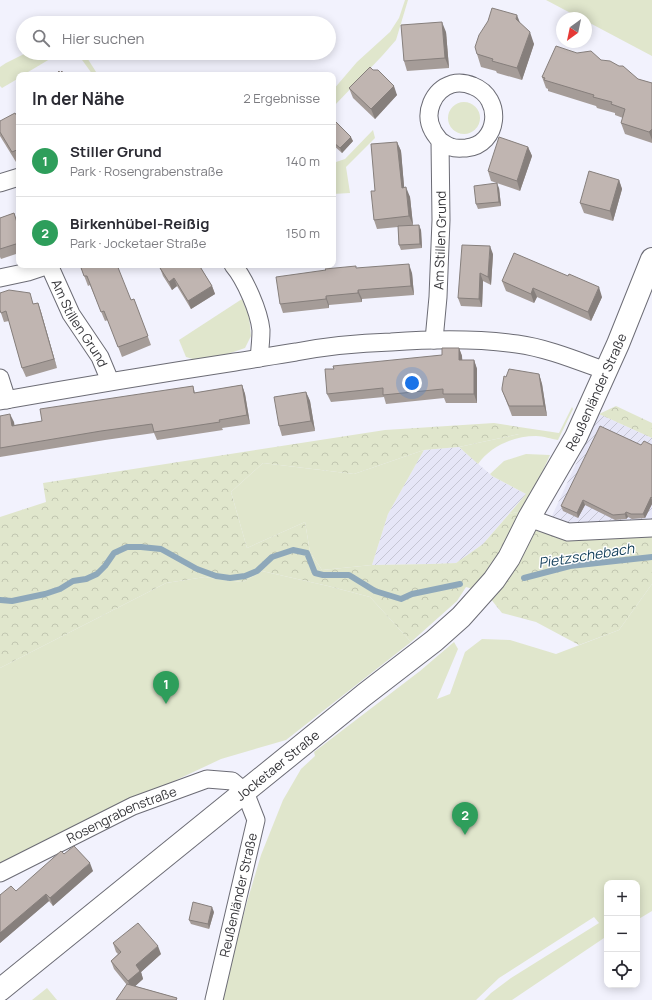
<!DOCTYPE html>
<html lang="de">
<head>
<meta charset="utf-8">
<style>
  body { margin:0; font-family:Manrope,sans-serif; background:#f2f2f3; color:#2b2b33 }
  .controls { position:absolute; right:12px; bottom:12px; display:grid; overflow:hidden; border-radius:8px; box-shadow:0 2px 10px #0003 }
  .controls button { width:36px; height:36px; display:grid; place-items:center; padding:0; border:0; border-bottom:1px solid #e1e1e2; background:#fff; color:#2b2b33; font:20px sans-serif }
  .compass { position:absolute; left:556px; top:12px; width:36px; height:36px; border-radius:50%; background:#fff; box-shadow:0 2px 10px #0003; rotate:213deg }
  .you { position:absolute; left:412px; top:383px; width:14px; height:14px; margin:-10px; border:3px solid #fff; border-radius:50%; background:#1a73e8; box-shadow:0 0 0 6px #1a73e833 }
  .badge { display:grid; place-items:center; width:26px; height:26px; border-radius:50%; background:#d93025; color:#fff; font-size:13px; font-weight:700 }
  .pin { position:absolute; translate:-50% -33px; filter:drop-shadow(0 1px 2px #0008) }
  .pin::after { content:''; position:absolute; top:21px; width:14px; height:12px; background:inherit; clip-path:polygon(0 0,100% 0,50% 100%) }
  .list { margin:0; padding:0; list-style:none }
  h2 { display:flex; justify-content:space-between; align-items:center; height:52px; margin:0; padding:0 16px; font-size:17px }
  h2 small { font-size:13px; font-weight:400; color:#7c7c81 }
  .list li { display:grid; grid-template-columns:26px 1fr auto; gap:12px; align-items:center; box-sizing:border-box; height:72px; padding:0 16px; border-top:1px solid #e1e1e2 }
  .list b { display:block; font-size:15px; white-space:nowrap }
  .list p { margin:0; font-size:13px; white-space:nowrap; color:#7c7c81 }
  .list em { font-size:13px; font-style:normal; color:#7c7c81 }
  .icon { flex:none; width:22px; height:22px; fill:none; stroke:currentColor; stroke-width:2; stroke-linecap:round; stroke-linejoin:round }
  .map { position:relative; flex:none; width:652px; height:1000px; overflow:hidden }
  .search { position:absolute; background:#fff; box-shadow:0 2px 10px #0003; left:16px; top:16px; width:320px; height:44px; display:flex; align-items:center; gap:10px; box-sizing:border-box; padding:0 14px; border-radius:22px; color:#7c7c81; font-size:15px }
  .panel { position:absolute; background:#fff; box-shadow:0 2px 10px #0003; left:16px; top:72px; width:320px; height:196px; border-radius:8px }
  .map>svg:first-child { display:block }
  .industrial { fill:url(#industrial-furrows) }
  .green { fill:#e0e6cc }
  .forest { fill:url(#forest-crowns) }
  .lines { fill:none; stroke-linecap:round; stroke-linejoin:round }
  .stream { stroke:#8ea8ba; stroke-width:6 }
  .minor-casing { stroke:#6c6c75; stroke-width:19 }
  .tertiary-casing { stroke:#6c6c75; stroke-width:24 }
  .minor { stroke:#fff; stroke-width:17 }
  .tertiary { stroke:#fff; stroke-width:22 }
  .wall { fill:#a59c98 }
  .shaded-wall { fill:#867f7c }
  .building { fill:#c0b5b1; stroke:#867f7c }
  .labels { text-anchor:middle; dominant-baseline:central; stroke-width:3; stroke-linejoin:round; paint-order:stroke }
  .street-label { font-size:13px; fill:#353539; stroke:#fff }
  .water-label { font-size:14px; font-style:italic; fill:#113e58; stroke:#fff }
</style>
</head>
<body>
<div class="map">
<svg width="652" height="1000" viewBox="0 0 652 1000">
  <defs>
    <pattern id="industrial-furrows" width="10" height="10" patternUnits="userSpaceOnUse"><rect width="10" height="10" fill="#e6e6f7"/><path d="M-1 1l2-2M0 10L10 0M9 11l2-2" fill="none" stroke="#c6c6d4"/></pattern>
    <pattern id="forest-crowns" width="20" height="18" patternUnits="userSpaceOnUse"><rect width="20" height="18" fill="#e0e6cc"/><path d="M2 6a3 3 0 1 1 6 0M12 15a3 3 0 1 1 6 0" fill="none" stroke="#c1c6b0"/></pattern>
  </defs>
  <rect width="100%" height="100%" fill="#f2f2fd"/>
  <g class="industrial">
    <polygon points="599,414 652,438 652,524 572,528 551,518"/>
    <polygon points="459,447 492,476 526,494 483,544 456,563 431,564 372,565 388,514 424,450"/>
  </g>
  <g class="green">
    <polygon points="405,0 408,0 396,40 382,56 333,107 333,90 357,62 390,32 399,18"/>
    <polygon points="546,0 652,0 652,56 586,21 586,18 580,18"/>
    <polygon points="26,53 60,53 23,75 19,75 19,78 2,88 0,86 0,67 6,63"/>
    <polygon points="77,53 84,53 98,75 93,75"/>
    <circle cx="464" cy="118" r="16"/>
    <polygon points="373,130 375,138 346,167 350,193 333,194 333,161 336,162 345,159"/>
    <polygon points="242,299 249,316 251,336 245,348 222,356 196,360 186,357 179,340"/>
    <path d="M 572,407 L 573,409 L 558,440 C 551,439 544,436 536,436 C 514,436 491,446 478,464 L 459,447 L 519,434 L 519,427 L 559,433 Z"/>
    <polygon points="424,450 388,514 372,565 322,570 310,552 305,522 247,548 231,492 263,463 354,474"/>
    <polygon points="526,454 550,455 537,484 521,515 517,512 509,514 526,494 492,476 490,474 504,461"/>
    <polygon points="262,571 328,586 370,597 411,642 286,740 221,759 0,863 0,668 166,583 205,577 223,580 243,582"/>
    <polygon points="652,584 652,911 637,920 637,883 607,883 607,936 512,1000 484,1000 491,993 511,978 599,923 594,917 499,978 476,1000 221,1000 247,902 261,855 283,800 301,769 315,756 314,752 420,671 454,642 458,649 437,699 450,694 465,652 482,639 510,640 556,654 619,630"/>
    <polygon points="47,988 57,1000 32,1000"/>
  </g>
  <g class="forest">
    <polygon points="616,406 652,423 652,438 599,414"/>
    <polygon points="494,423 519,427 519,434 459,447 424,450 354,474 263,463 231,492 247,548 305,522 310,552 322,570 372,565 431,564 456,563 483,544 509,514 517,512 539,532 568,537 652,532 652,584 619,630 579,645 536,622 502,613 486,593 466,587 457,601 411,642 370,597 328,586 262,571 243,582 223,580 205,577 166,583 0,668 0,517 46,502 43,483 385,430"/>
  </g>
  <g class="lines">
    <g class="stream">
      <polyline points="524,578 570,566 652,557"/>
      <polyline points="0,600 12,601 45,594 60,589 73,581 86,579 97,574 105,566 114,553 127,547 141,547 161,549 197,569 216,576 230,578 245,576 257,571 272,557 293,550 307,553 315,573 323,575 349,575 375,591 401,599 412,594 460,584"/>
    </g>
    <defs>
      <g id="minor">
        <polyline points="0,183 19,177"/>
        <path id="s1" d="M 49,265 L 71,314 L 100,357 L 110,381"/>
        <path d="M 233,265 C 245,279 259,311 261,330 C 261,339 260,349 259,358"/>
        <polyline points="0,278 28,272 49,265"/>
        <path id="s2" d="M 434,340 L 438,297 L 441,220 L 440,141 C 444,143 447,146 451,147 C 456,149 461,148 466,148 C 499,145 504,98 473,86 C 466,83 460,82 452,84 C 433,90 423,113 433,131 C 435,135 438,138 440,141"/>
        <polyline points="0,378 7,400"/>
        <path d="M 0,401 C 78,387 156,374 235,362 C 255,359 275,355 296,352 C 327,346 359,343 391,342 C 433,339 475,338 517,344 C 547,348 578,361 606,371"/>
        <polyline points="529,518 568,532 652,528"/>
        <path id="s3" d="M 0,873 L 133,806 L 207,779 L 232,781 L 245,792 L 256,820 L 214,1000"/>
      </g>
      <g id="tertiary">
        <path id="s4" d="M 0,990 L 364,695 L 434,641 L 461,617 L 494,580 L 509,558 L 529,518 L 576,437 L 618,344 L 652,259"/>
      </g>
    </defs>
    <use href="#minor" class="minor-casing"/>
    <use href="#tertiary" class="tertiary-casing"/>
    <use href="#minor" class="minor"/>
    <use href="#tertiary" class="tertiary"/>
  </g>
  <g class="wall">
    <polygon points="520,23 534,44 522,80 497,73 496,71 481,67 477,54"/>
    <polygon points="446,32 449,68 407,71 404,61"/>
    <polygon points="577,53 601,60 638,79 652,83 652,143 625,134 621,123 623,118 615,115 615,113 597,108 596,106 548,91 548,89 546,88 542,77"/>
    <polygon points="373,70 397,95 375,119 353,98 349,88"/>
    <polygon points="19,119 19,160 16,162 0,136 0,121"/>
    <polygon points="333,125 353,141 342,153 333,145"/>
    <polygon points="397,142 401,151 404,187 410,197 413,225 421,230 422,248 401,250 399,245 398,227 377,229 374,220 375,191"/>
    <polygon points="528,147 532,156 520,191 491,181 488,171"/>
    <polygon points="619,180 622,189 613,221 584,213 580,203"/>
    <polygon points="499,188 501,206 478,209 476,204"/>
    <polygon points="14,213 19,228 19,253 1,259 0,257 0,218"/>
    <polygon points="493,254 491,285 483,281 482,307 461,306 458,298"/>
    <polygon points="80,265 131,300 134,299 151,345 122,357 108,320 105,321 90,285 88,286"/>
    <polygon points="163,265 199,265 212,286 215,294 191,309 177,286 172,290 163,276 160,268 163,266"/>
    <polygon points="412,273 414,295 362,299 362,302 329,305 329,308 283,313 280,304"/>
    <polygon points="502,281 602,297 591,321 537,297 534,303 506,291"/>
    <polygon points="38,303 41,312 57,368 26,377 22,368 9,321 4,322 0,310"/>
    <polygon points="459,348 462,356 462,360 474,360 477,369 477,403 446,403 444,398 386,404 384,397 331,402 327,394 442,355"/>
    <polygon points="539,374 542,384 547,416 512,416 502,390 506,377"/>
    <polygon points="242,385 245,394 250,424 222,428 223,430 157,440 154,433 105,440 0,457 0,416 14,422 14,425 42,421 193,386 195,393"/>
    <polygon points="306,392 310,401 315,431 282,436 279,426"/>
    <polygon points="641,445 652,445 652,504 645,518 632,519 628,517 626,519 615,520 585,505 578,518 563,511 561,506"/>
    <polygon points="64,854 93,871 53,906 49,901 0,943 0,895 16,891"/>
    <polygon points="214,912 209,929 191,924 189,920"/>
    <polygon points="113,943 161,954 141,972 143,979 135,986 177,998 177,1000 116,1000 127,985 114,969 111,961 118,954 116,952"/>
  </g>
  <g class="shaded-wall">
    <polygon points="517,15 522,28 516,19"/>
    <polygon points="442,22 446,32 449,68 445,58"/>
    <polygon points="530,32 534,44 522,80 517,68"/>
    <polygon points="394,86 397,95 375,119 371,109"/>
    <polygon points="652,129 652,140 649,132"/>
    <polygon points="351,137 353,141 342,153 340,148"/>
    <polygon points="397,142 401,151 405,197 402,188"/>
    <polygon points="528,147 532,156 520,191 517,181"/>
    <polygon points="619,180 622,189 613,221 610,211"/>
    <polygon points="497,183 499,188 501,206 499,202"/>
    <polygon points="406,187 410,197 413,225 409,216"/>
    <polygon points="419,225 421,230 422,248 420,244"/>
    <polygon points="490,246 493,254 491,285 488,277"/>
    <polygon points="409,264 412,273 414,295 411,286"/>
    <polygon points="480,273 483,281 482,307 479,299"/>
    <polygon points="174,278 177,286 172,290 169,282"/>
    <polygon points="212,286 215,294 191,309 188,301"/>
    <polygon points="599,287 602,297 591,321 588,312"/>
    <polygon points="533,288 537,297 534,303 531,294"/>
    <polygon points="358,290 362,299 362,302 358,293"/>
    <polygon points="326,296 329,305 329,308 326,299"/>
    <polygon points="38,303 41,312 57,368 54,359"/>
    <polygon points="459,348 462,356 463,369 459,360"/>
    <polygon points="474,360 477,369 477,403 474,394"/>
    <polygon points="539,374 542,384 547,416 544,406"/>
    <polygon points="242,385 245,394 250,424 247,415"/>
    <polygon points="306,392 310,401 315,431 311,421"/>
    <polygon points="10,414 14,422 16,434 12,426"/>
    <polygon points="651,497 652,500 652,504 645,518 643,514"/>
    <polygon points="583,500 585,505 578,518 577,513"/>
    <polygon points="626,512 628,517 626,519 625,514"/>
    <polygon points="90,863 93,871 53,906 50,898"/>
    <polygon points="46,894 49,901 0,943 0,933"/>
    <polygon points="212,907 214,912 209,929 208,924"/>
    <polygon points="158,946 161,954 141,972 143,979 131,990 128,981 136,965"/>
  </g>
  <g class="building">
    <polygon points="492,8 517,15 516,19 530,32 517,68 492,61 493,59 477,54 475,47 479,35 488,21"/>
    <polygon points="442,22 445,58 404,61 401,25"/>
    <polygon points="556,46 577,53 591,51 601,60 610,61 619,66 623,66 638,79 652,83 652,129 649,132 621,123 625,109 611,104 612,102 593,97 594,95 544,80 545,78 542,77"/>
    <polygon points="370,67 373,70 378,70 394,86 371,109 349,88"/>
    <polygon points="59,71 60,73 62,71 63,75 55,75"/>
    <polygon points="15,113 19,119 19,149 12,152 0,132 0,121"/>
    <polygon points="336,122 351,137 340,148 333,142 333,125"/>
    <polygon points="499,137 528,147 517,181 488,171"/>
    <polygon points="397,142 402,188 406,187 409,216 374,220 371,191 375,191 371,144"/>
    <polygon points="589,171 619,180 610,211 580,203"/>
    <polygon points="497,183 499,202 476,204 474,186"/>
    <polygon points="14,213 19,229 19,243 0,249 0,218"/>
    <polygon points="419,225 420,244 399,245 398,226"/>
    <polygon points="462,245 490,246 488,277 480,273 479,299 458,298"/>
    <polygon points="514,253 568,276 569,274 599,287 588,312 533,288 531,294 502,281"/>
    <polygon points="409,264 411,286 358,290 358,293 326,296 326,299 280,304 276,277 326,270 325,269 356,266 356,268"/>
    <polygon points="80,265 117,265 131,300 134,299 148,336 118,347 104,311 101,312 87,276 84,276"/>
    <polygon points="164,265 199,265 212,286 188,301 174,278 169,282 160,268"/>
    <polygon points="9,290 30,293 33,304 38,303 54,359 22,368 6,311 1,313 0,310 0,293"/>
    <polygon points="442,348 459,348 459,360 474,360 474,394 443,394 443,389 383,395 383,388 327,394 325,369 334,369 333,366 442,355"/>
    <polygon points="509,369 539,374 544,406 509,406 502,390 502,388 504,376 506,377"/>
    <polygon points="242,385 247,415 219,420 220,422 154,432 152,424 101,431 0,448 0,416 10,414 12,426 42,421 40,409 193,386 194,393"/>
    <polygon points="306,392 311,421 279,426 274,397"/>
    <polygon points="600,426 641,445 644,441 652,445 652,498 651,497 643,514 631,514 626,512 625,514 613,515 583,500 577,513 561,506"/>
    <polygon points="74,846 90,863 50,898 46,894 0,933 0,895 11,886 16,891 61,851 64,854"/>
    <polygon points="193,902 212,907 208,924 189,920"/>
    <polygon points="138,923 158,946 136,965 140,971 128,981 111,961 121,952 113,943"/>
    <polygon points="127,984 177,998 176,1000 116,1000"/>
  </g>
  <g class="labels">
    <g class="street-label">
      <text stroke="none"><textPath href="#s2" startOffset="100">Am Stillen Grund</textPath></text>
      <text stroke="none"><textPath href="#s1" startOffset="66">Am Stillen Grund</textPath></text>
      <text stroke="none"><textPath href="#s4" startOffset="857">Reußenländer Straße</textPath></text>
      <text stroke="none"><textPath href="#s4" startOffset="357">Jocketaer Straße</textPath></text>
      <text stroke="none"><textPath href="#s3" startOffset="135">Rosengrabenstraße</textPath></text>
      <text transform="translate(238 895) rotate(-77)">Reußenländer Straße</text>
    </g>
    <g class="water-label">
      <text transform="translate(586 555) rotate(-9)">Pietzschebach</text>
    </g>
  </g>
</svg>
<div class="controls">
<button>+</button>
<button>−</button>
<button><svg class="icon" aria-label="locate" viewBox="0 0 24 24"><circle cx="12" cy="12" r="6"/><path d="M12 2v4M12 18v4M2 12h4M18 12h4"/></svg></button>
</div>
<svg class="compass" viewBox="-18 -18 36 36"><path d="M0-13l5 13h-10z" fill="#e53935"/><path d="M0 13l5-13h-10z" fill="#7c7c81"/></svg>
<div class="you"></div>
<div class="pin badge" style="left:166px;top:704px;background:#2e9e5b">1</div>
<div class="pin badge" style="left:465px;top:835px;background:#2e9e5b">2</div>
<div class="search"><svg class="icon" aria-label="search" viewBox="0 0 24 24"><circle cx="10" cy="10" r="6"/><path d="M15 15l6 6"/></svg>Hier suchen</div>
<section class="panel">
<h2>In der Nähe<small>2 Ergebnisse</small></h2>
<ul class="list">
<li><span class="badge" style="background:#2e9e5b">1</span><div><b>Stiller Grund</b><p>Park · Rosengrabenstraße</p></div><em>140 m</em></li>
<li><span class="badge" style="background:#2e9e5b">2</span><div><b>Birkenhübel-Reißig</b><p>Park · Jocketaer Straße</p></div><em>150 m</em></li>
</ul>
</section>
</div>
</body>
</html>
